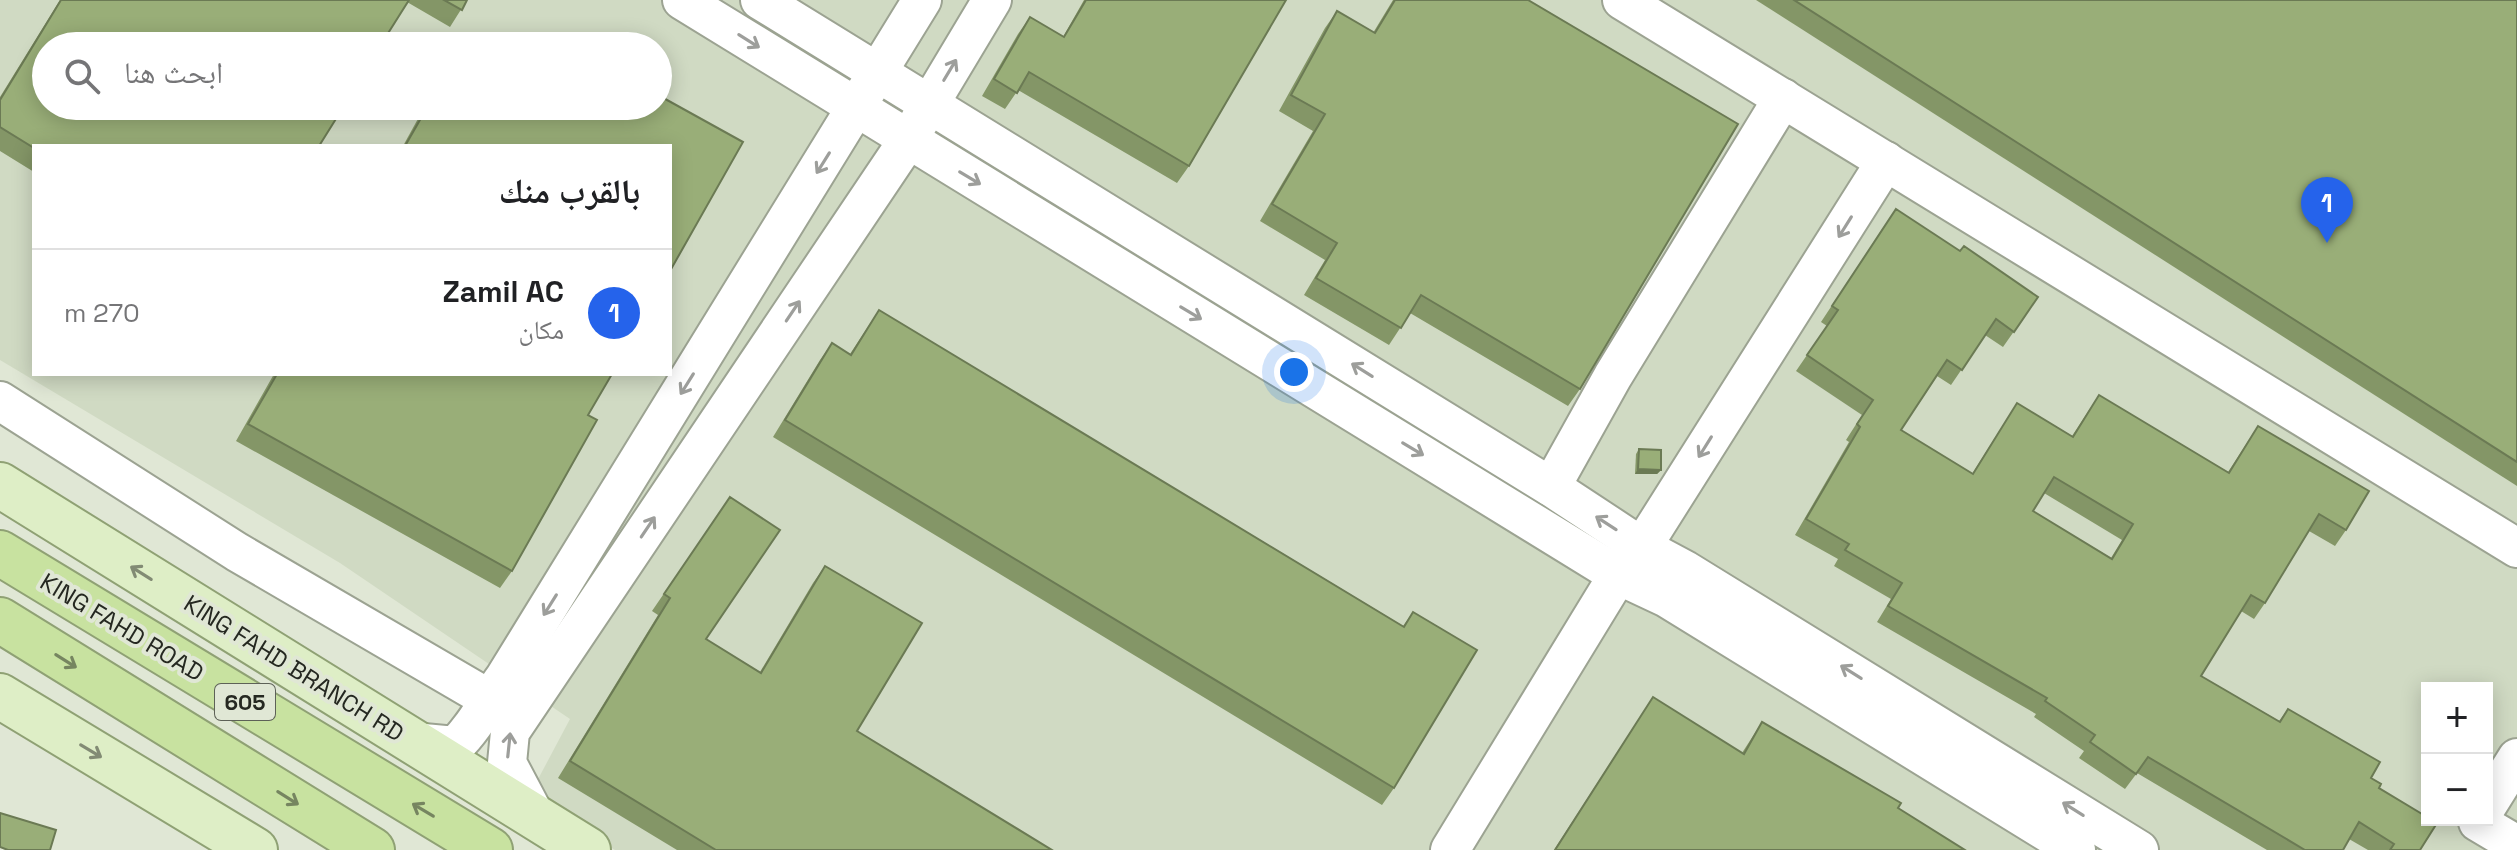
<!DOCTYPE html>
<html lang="ar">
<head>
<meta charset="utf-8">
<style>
  body { margin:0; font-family:"Space Grotesk","Noto Naskh Arabic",sans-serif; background:#f6f6f6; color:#202124; direction:rtl }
  .controls { position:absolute; right:24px; bottom:24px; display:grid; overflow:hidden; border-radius:0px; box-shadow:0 4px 20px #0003 }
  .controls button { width:72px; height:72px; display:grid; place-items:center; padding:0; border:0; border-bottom:2px solid #e0e0e0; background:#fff; color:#202124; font:40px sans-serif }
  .you { position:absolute; left:1294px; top:372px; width:28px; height:28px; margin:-20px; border:6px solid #fff; border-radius:50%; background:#1a73e8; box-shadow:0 0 0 12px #1a73e833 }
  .badge { display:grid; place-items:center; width:52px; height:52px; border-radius:50%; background:#2563eb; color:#fff; font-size:26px; font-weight:700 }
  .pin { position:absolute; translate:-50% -66px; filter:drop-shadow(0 2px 4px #0008) }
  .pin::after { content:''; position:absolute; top:42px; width:28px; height:24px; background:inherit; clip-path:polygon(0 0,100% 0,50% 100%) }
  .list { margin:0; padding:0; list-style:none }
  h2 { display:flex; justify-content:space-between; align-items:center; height:104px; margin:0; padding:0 32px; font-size:34px }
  h2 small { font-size:26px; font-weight:400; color:#757577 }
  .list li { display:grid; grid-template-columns:52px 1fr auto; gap:24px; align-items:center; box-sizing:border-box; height:128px; padding:0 32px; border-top:2px solid #e0e0e0 }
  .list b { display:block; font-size:30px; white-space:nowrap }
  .list p { margin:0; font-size:26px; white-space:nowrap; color:#757577 }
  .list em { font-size:26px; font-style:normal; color:#757577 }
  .icon { flex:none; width:44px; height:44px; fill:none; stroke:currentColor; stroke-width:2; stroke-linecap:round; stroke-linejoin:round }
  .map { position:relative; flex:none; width:2517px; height:850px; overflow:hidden; direction:ltr }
  .search { position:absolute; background:#fff; box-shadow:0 4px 20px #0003; left:32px; top:32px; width:640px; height:88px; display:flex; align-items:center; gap:20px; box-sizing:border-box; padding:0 28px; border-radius:44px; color:#757577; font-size:30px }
  .panel { position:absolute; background:#fff; box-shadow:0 4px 20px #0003; left:32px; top:144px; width:640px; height:232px; border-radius:0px; direction:rtl }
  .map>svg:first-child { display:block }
  .built { fill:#d0dac3; fill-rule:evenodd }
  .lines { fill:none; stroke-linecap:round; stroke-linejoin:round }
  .minor-casing { stroke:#9ca392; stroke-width:42 }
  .major-casing { stroke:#8fa174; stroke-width:48 }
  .highway-casing { stroke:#8fa174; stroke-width:48 }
  .minor { stroke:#fff; stroke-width:38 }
  .major { stroke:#deeec6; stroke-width:44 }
  .highway { stroke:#c8e2a0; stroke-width:44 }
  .wall { fill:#849667; fill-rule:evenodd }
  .shaded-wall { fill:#6b7a54 }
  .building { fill:#99ae78; stroke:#6b7a54; stroke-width:2; fill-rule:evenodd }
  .oneway { stroke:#9d9e9b }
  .oneway2 { stroke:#828b74 }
  .oneway3 { stroke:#768560 }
  .labels { text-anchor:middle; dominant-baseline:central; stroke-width:8; stroke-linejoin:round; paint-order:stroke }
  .shield { fill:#e0e7d5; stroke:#5d6157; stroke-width:2 }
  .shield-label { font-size:22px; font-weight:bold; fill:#252821 }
  .street-label { font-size:24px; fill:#252821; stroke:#e0e7d5 }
</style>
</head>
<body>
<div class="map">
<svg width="2517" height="850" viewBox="0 0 2517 850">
  <rect width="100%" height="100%" fill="#e0e7d5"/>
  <path class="built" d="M 0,0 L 2517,0 L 2517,850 L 615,850 L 561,817 L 536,783 L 570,719 L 340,563 L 0,360 ZM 46,46 L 658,46 L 658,106 L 46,106 ZM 34,146 L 670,146 L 670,374 L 34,374 ZM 2427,688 L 2487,688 L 2487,820 L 2427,820 Z"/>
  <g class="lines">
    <defs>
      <g id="minor">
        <polyline points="682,0 1618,575 1667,598 2076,850"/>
        <polyline points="760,0 1551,487 1642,547 1685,570 2139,850"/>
        <polyline points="1622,0 2517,548"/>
        <polyline points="0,401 237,552 489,699"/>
        <polyline points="1551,487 1613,376 1783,98"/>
        <path d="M 413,742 L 455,746 C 476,726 488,700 505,677 L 922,0"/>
        <polyline points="2487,806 2517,758"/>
        <polyline points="535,816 507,763 510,732 908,140 992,0"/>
        <polyline points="2478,822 2517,845 2514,850"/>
        <polyline points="1450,850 1618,575 1642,547 1886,161"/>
      </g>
      <g id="major">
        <polyline points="0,485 588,850"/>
        <polyline points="0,696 255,850"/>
      </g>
      <g id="highway">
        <polyline points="0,553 490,850"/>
        <polyline points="0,620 372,850"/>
      </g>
    </defs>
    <use href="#minor" class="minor-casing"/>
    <use href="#major" class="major-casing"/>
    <use href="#highway" class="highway-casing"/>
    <use href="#minor" class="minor"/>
    <use href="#major" class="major"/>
    <use href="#highway" class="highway"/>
  </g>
  <g class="wall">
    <polygon points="60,0 467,0 450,27 407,2 34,146 34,172 0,151 0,97"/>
    <polygon points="1084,0 1286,0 1189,166 1177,183 1018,90 1005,109 982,96 1018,34 1030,17 1063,37"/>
    <polygon points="1393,0 1528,0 1580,389 1568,406 1410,313 1389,345 1304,295 1325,260 1260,221 1313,131 1279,111 1325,28 1337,11 1373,33"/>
    <polygon points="1756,0 2517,0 2517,486"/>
    <polygon points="425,106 658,106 670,146 403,146"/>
    <path d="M 1885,225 L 1960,251 L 2038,297 L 2003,347 L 1985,335 L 1951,385 L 1937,376 L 1901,430 L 1972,474 L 2017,403 L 2072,436 L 2099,395 L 2228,472 L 2258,426 L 2346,530 L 2335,546 L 2309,531 L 2265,603 L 2254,619 L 2241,611 L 2201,676 L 2279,721 L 2288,709 L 2371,778 L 2379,788 L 2420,850 L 2368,850 L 2349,839 L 2343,850 L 2267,850 L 2137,773 L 2125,789 L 2079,758 L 2084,751 L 2034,717 L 2036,714 L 1877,622 L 1891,599 L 1834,566 L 1838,559 L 1795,535 L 1849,442 L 1846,440 L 1862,415 L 1796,371 L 1827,326 L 1821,322 ZM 2044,493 L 2122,540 L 2111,558 L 2033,511 Z"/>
    <polygon points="879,310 1403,626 1413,612 1394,788 1382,805 773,437 820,360 832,343 850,354"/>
    <polygon points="274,374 612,374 588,415 512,571 500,588 236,441"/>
    <polygon points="1639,449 1661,470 1657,474 1635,474 1636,454"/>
    <polygon points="730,497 706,639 760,672 813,583 825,566 857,731 1052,850 677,850 558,778 658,615 652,611"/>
    <polygon points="1653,697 1742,753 1762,722 1965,850 1554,850"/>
  </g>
  <polygon class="shaded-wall" points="1638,469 1661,470 1657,474 1635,474"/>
  <g class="building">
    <polygon points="61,0 409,0 380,46 46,46 46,106 344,106 319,146 34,146 34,148 0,127 0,100"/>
    <polygon points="444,0 467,0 462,10"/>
    <polygon points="1086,0 1286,0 1189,166 1029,72 1017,93 994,79 1030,17 1064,37"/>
    <polygon points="1395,0 1528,0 1738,124 1580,389 1421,295 1401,328 1316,278 1337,243 1272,204 1325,114 1291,95 1337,11 1375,33"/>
    <polygon points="1794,0 2517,0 2517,462"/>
    <polygon points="658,95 743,142 670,271 670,146 405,146 428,106 658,106"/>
    <path d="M 1896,209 L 1960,251 L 1964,246 L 2038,297 L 2014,332 L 1996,319 L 1962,370 L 1947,360 L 1901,430 L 1973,474 L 2017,403 L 2073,437 L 2099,395 L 2229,473 L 2258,426 L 2369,491 L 2346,530 L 2319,514 L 2265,603 L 2251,595 L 2201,676 L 2280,722 L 2288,709 L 2380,762 L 2371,778 L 2381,784 L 2379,788 L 2427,817 L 2427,820 L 2432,820 L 2437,823 L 2420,850 L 2390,850 L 2394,844 L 2359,822 L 2343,850 L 2305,850 L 2148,757 L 2136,774 L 2090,742 L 2095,735 L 2045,701 L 2047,698 L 1888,606 L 1902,583 L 1845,550 L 1849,544 L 1806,519 L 1860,427 L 1857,424 L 1873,400 L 1807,355 L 1838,310 L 1832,306 ZM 2054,477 L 2133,524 L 2112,559 L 2033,511 Z"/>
    <polygon points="879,310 1404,627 1413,612 1477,650 1394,788 785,420 832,343 851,355"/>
    <polygon points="277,374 612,374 588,415 597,420 512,571 248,424"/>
    <polygon points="1639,449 1661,450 1661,470 1638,469"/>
    <polygon points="730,497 780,530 706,639 761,673 825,566 922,623 857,731 1052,850 716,850 570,761 670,598 664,594"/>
    <polygon points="1653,697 1744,754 1762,722 1901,803 1898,808 1965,850 1555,850"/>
    <polygon points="0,813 56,830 50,850 8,850 0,847"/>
  </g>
  <defs><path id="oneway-shaft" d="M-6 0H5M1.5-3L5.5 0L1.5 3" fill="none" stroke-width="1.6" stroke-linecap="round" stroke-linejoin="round" transform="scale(2)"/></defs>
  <g class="oneway">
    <use href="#oneway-shaft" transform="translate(749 41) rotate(32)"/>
    <use href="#oneway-shaft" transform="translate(950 70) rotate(-59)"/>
    <use href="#oneway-shaft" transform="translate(823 163) rotate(122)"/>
    <use href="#oneway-shaft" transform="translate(970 178) rotate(31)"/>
    <use href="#oneway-shaft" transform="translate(1845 227) rotate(122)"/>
    <use href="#oneway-shaft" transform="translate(793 311) rotate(-56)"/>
    <use href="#oneway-shaft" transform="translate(1191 313) rotate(31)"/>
    <use href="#oneway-shaft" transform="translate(1362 370) rotate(-148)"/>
    <use href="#oneway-shaft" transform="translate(687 384) rotate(122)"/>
    <use href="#oneway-shaft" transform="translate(1705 447) rotate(122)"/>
    <use href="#oneway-shaft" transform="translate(1413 449) rotate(31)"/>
    <use href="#oneway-shaft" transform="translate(1606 523) rotate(-147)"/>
    <use href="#oneway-shaft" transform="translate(648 527) rotate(-56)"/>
    <use href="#oneway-shaft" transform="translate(550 605) rotate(122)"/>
    <use href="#oneway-shaft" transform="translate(1851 672) rotate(-148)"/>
    <use href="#oneway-shaft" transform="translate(509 745) rotate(-84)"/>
    <use href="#oneway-shaft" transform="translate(2073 809) rotate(-148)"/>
  </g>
  <g class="oneway2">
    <use href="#oneway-shaft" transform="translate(141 573) rotate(-148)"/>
    <use href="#oneway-shaft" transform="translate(91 751) rotate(31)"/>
  </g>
  <g class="oneway3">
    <use href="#oneway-shaft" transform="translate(66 661) rotate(32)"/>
    <use href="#oneway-shaft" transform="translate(288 798) rotate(32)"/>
    <use href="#oneway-shaft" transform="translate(423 810) rotate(-149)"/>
  </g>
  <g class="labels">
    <rect class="shield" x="215" y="684" width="60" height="36" rx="6"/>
    <g class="shield-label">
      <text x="245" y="702">605</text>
    </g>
    <g class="street-label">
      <text transform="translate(122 627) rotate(31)">KING FAHD ROAD</text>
      <text transform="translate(294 668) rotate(32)">KING FAHD BRANCH RD</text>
    </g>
  </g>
</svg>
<div class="controls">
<button>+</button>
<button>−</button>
</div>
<div class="you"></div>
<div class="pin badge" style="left:2327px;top:243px">1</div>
<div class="search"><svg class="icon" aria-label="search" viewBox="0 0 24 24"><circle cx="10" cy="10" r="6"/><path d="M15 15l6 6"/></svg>ابحث هنا</div>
<section class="panel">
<h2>بالقرب منك<small></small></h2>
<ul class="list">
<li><span class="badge">1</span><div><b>Zamil AC</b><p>مكان</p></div><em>270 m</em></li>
</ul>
</section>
</div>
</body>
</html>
